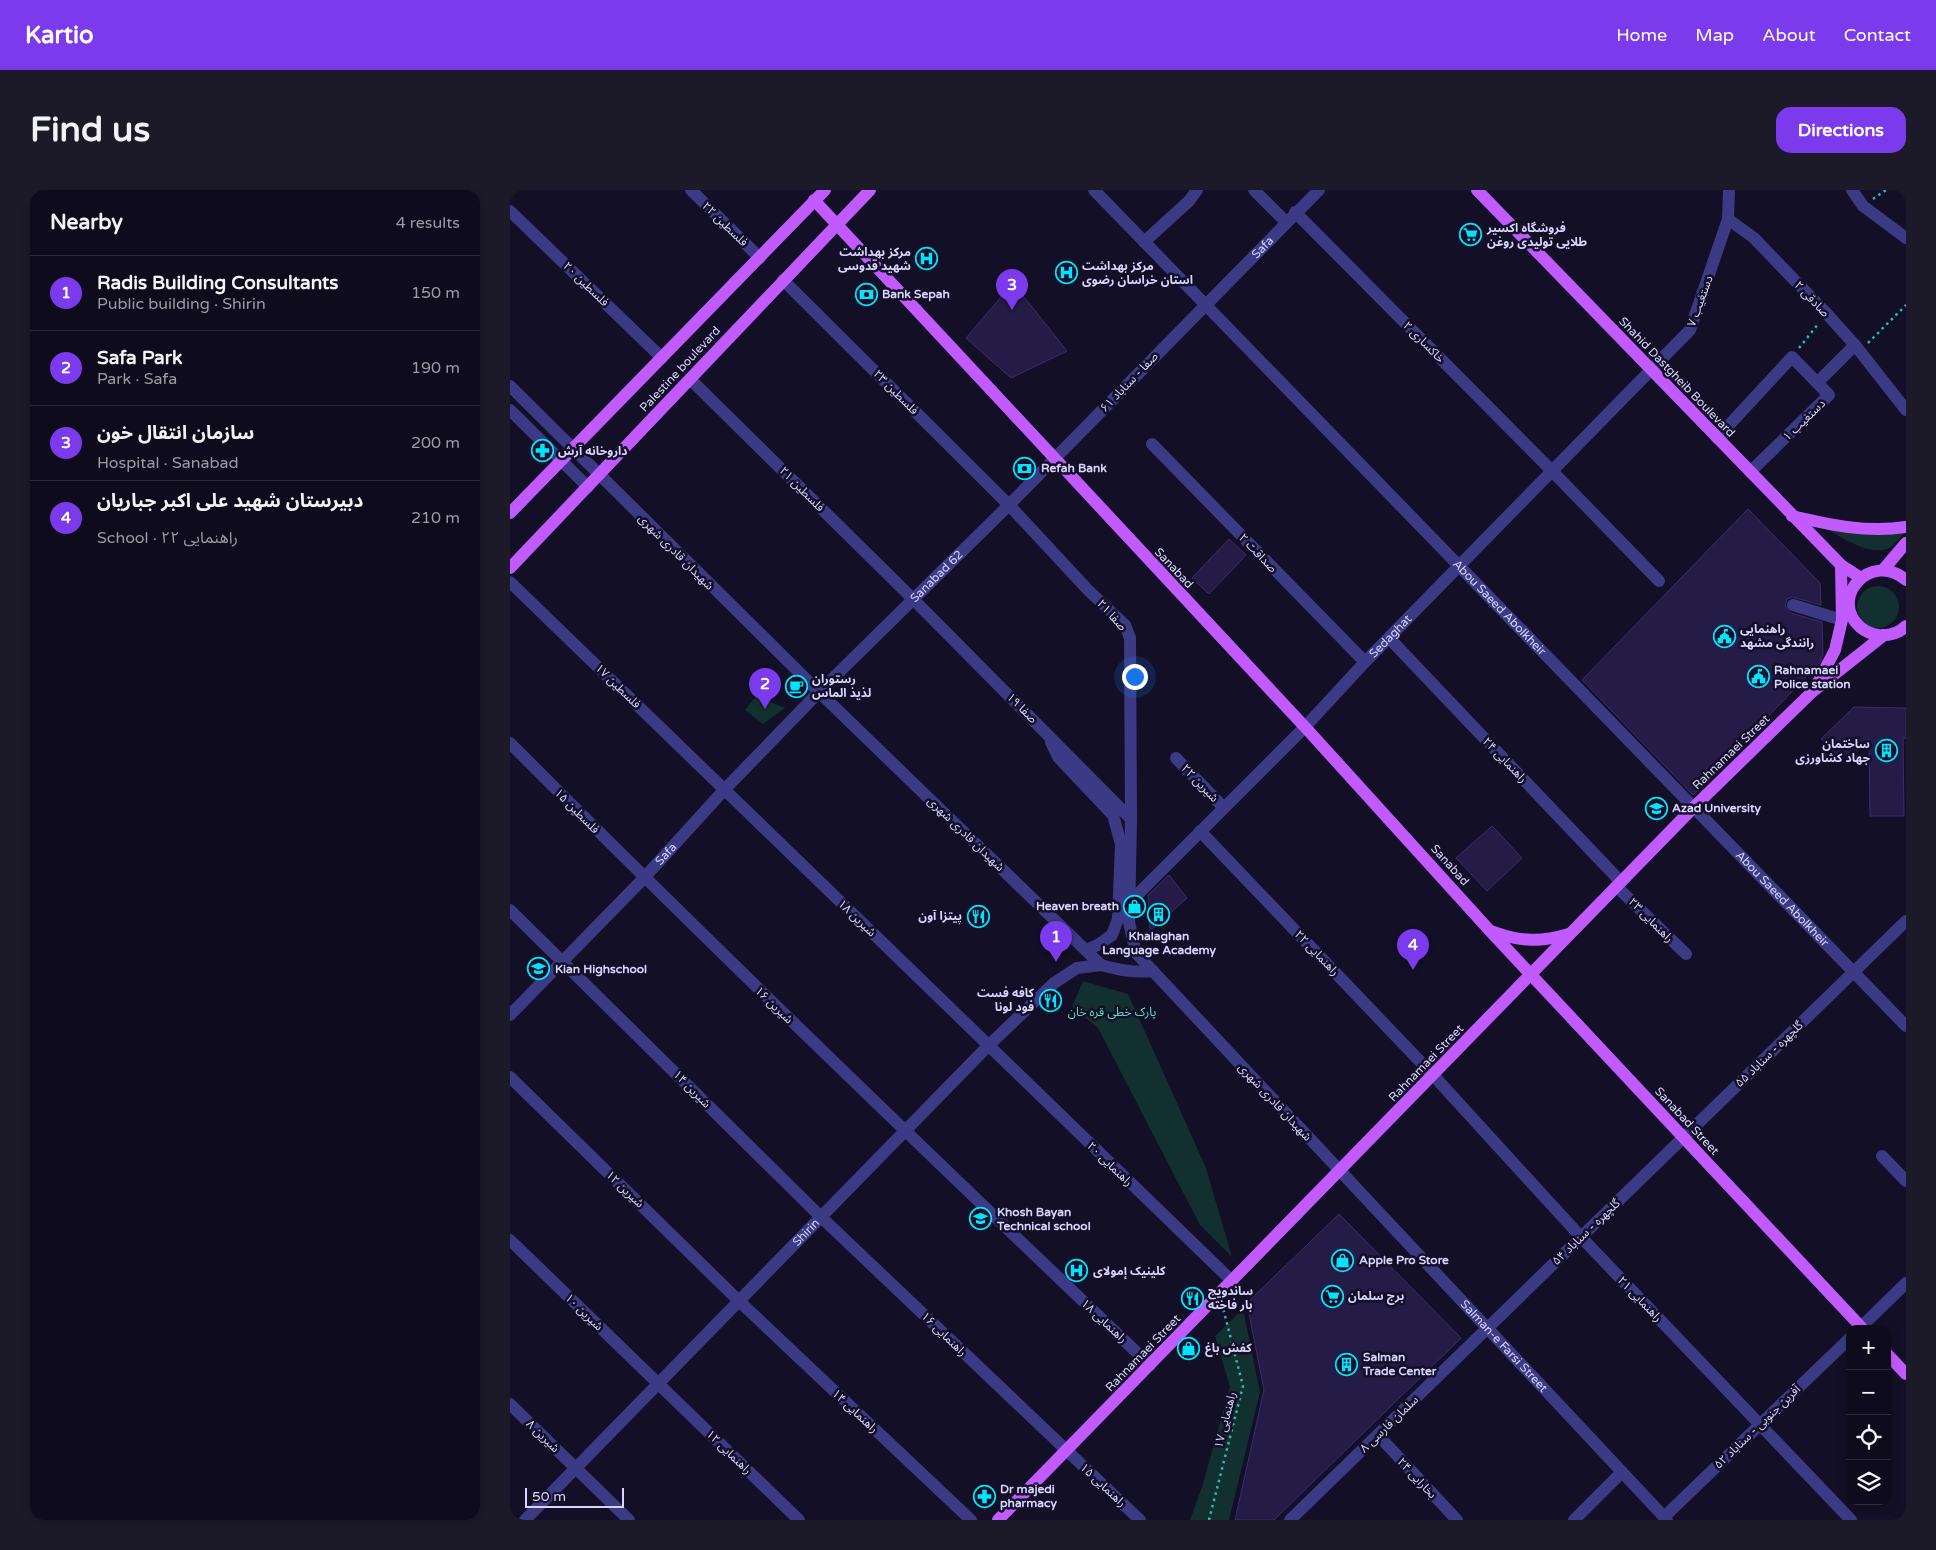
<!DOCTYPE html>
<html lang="en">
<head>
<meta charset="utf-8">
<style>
  body { margin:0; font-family:"Varela Round","Noto Sans Arabic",sans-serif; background:#1c1929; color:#f1f3f6 }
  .controls { position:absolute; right:15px; bottom:15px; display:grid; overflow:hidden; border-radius:10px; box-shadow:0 2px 8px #0003 }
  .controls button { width:45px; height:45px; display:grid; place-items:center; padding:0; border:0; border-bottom:1px solid #2e2b3b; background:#0e0b1c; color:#f1f3f6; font:25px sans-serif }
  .scale { position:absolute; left:15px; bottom:12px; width:99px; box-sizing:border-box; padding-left:5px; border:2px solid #d9d4ff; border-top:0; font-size:14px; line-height:18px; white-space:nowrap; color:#d9d4ff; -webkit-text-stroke:4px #130f26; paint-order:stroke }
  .you { position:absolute; left:624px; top:486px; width:18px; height:18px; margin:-12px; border:4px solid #fff; border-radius:50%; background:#1a73e8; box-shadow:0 0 0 8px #1a73e833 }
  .badge { display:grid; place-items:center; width:32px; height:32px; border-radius:50%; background:#7c3aed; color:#fff; font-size:16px; font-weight:700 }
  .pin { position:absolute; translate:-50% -41px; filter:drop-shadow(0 1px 2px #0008) }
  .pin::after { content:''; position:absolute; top:26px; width:18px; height:15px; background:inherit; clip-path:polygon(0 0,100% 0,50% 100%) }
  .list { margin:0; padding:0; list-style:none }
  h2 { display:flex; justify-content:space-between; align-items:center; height:65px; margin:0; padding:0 20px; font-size:21px }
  h2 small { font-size:16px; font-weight:400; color:#9b9ba3 }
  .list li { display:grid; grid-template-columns:32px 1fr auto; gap:15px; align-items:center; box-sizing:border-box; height:75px; padding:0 20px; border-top:1px solid #2e2b3b }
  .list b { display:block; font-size:19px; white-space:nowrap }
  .list p { margin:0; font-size:16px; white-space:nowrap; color:#9b9ba3 }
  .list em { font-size:16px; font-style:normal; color:#9b9ba3 }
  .icon { flex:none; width:28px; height:28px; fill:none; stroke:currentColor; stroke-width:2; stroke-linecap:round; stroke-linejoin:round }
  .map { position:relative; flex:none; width:1396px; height:1330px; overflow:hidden; border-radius:15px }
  header { display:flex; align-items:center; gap:30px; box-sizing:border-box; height:70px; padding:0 25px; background:#7c3aed; color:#fff }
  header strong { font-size:24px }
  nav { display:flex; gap:28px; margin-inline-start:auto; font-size:18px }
  .intro { display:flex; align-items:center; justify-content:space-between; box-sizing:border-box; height:120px; padding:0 30px }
  h1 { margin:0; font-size:35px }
  .button { padding:12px 22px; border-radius:15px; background:#7c3aed; color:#fff; font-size:18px; font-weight:700 }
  main { display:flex; gap:30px; padding:0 30px }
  aside { flex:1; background:#0e0b1c; border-radius:15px; box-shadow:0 2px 8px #0003 }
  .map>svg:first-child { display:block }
  .green { fill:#12302f }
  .building { fill:#241b47; stroke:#3b2d73 }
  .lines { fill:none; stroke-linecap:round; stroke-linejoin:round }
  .path { stroke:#2fb8b0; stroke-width:2.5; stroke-dasharray:2.5 4; stroke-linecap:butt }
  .minor { stroke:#3d3a85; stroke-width:12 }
  .major { stroke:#c25bff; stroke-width:12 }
  .labels { text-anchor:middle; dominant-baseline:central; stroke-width:5; stroke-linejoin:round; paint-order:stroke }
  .street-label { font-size:12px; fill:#d9d4ff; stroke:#130f26 }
  .poi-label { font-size:12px; font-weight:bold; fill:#d9d4ff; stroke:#130f26; text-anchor:start }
  .park-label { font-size:12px; fill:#5fe0c0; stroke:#130f26 }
</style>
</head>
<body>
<header>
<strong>Kartio</strong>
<nav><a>Home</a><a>Map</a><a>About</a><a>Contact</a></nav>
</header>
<div class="intro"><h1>Find us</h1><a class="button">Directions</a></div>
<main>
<aside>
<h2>Nearby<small>4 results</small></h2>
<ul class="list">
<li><span class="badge">1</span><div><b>Radis Building Consultants</b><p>Public building · Shirin</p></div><em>150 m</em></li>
<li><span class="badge">2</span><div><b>Safa Park</b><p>Park · Safa</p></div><em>190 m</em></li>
<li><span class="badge">3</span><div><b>سازمان انتقال خون</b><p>Hospital · Sanabad</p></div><em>200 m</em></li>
<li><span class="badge">4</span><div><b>دبیرستان شهید علی اکبر جباریان</b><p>School · راهنمایی ۲۲</p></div><em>210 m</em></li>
</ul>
</aside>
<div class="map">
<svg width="1396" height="1330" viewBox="0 0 1396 1330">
  <rect width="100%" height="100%" fill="#130f26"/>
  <g class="green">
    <path d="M 1319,340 L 1394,343 C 1390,347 1386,354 1381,357 C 1364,368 1333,349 1319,340 Z"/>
    <circle cx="1368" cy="417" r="21"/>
    <polygon points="246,506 275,518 253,534 235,520"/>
    <polygon points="573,791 618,804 696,978 722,1067 690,1035 588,838 562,817"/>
    <polygon points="733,1119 750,1202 719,1330 680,1330 692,1297 720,1197 705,1146"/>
  </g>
  <g class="building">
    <polygon points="503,93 557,161 501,188 456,148"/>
    <polygon points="1238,319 1310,393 1311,415 1282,407 1277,409 1275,416 1281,423 1312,432 1313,465 1310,472 1183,605 1072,490"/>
    <polygon points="719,349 736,365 699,404 682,388"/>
    <polygon points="1344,517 1396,518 1396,549 1393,547 1394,626 1360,626 1359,549 1334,573 1311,549"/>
    <polygon points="982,636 1012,668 977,701 946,668"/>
    <polygon points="659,685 677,708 640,741 638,705"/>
    <polygon points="829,1024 951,1148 764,1330 725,1330 754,1200 737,1113"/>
  </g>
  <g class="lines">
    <g class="path">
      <polyline points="1363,9 1376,0"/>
      <polyline points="1358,153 1396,115"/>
      <polyline points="1289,158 1309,133"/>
      <polyline points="699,1330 733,1196 713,1118"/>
    </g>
    <g class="minor">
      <polyline points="181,0 250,68"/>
      <path id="s1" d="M 584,0 L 1396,836"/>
      <polyline points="744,0 776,32"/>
      <polyline points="1342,0 1353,16 1396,48"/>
      <polyline points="0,21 152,168"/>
      <polyline points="785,22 1042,281 1149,391"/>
      <polyline points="1218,29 1244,48 1317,124 1345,155 1396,220"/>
      <polyline points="634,52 679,11 687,0"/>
      <path id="s2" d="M 273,90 L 499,315 L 578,400 L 615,435 L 620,448 L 621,629 L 619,732 L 626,763 L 1157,1330"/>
      <polyline points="180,189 403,409 621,629"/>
      <polyline points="1308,192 1345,155"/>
      <path d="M 0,196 L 309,502 L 591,775 C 609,780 624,783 643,781"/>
      <polyline points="0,220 78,297"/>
      <polyline points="1207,248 1282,167 1319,205 1240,282"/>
      <polyline points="642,254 855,472"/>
      <polyline points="0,392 722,1091"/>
      <polyline points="1283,415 1332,430"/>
      <polyline points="879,448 1111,692"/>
      <polyline points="541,552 548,567 603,625 611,654 608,729 602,745 588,755 576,760"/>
      <path d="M 0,553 C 210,764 425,970 640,1175"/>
      <polyline points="666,568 713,617"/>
      <polyline points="690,641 923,885 1071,1047 1341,1330"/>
      <polyline points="1107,697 1176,764"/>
      <path id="s3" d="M 620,712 L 795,537 L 855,472 L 1180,140 L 1218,29 L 1219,0"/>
      <polyline points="0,720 311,1027 630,1330"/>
      <path id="s4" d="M 0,825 L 134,688 L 215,599 L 309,502 L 499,315 L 809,0"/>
      <polyline points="0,887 229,1111 461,1330"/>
      <polyline points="1372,966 1396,991"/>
      <polyline points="0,1050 289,1330"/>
      <polyline points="1349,1139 1396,1093"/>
      <polyline points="0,1214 119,1330"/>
      <polyline points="868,1245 947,1330"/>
      <polyline points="1154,1327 1340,1148"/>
      <path id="s5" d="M 15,1330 L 478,856 L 544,793 L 567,778 L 591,775"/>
      <polyline points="780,1330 1396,731"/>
      <polyline points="1064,1330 1112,1282"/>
    </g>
    <g class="major">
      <polyline points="967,0 1331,375 1351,388"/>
      <polyline points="304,10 795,537 981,742 1353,1139"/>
      <polyline points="0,323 315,0"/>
      <path d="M 1282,326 C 1320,335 1357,343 1396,337"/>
      <polyline points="0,378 360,0"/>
      <polyline points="1373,380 1396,353"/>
      <path d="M 1396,390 C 1361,360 1318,408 1350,437 C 1355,441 1361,444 1368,445 C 1378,446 1388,444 1396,436"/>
      <polyline points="1306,496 1325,460 1332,430 1331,375"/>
      <path d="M 984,742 C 1010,752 1032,752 1059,744"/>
      <polyline points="1377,1164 1396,1184"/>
      <polyline points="488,1330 1183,618 1302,502 1374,445"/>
    </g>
  </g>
  <defs>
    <symbol id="supermarket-ring" viewBox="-11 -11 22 22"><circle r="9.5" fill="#130f26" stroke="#00e5ff" stroke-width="1.5"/><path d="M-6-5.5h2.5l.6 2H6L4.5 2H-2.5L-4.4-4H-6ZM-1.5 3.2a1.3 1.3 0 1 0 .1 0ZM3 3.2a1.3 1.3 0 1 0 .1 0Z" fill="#00e5ff"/></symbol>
    <symbol id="hospital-ring" viewBox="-11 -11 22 22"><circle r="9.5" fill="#130f26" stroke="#00e5ff" stroke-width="1.5"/><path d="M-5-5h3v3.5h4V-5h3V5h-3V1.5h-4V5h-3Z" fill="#00e5ff"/></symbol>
    <symbol id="bank-ring" viewBox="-11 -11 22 22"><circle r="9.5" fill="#130f26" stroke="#00e5ff" stroke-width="1.5"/><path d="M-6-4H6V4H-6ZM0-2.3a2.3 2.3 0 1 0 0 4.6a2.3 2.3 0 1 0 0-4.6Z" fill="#00e5ff"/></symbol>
    <symbol id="pharmacy-ring" viewBox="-11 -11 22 22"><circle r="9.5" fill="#130f26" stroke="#00e5ff" stroke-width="1.5"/><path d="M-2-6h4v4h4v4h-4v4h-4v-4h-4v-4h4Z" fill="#00e5ff"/></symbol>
    <symbol id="civic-ring" viewBox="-11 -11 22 22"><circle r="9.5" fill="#130f26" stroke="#00e5ff" stroke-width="1.5"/><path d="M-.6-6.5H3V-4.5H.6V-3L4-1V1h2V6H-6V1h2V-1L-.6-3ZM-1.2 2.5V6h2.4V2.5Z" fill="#00e5ff"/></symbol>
    <symbol id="cafe-ring" viewBox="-11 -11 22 22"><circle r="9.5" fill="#130f26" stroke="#00e5ff" stroke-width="1.5"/><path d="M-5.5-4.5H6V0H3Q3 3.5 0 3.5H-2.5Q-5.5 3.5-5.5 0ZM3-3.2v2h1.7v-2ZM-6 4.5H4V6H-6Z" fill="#00e5ff"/></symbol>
    <symbol id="building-ring" viewBox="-11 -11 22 22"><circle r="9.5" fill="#130f26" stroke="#00e5ff" stroke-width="1.5"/><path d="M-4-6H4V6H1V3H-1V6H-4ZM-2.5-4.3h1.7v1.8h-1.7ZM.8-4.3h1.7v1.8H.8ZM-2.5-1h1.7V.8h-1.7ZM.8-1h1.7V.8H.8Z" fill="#00e5ff"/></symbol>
    <symbol id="university-ring" viewBox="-11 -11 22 22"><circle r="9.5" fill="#130f26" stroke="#00e5ff" stroke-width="1.5"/><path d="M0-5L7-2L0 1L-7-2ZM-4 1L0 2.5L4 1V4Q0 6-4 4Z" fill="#00e5ff"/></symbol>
    <symbol id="shop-ring" viewBox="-11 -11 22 22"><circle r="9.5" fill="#130f26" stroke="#00e5ff" stroke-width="1.5"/><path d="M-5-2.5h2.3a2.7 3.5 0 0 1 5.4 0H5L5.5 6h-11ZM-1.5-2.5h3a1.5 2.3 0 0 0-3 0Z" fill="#00e5ff"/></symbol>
    <symbol id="restaurant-ring" viewBox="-11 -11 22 22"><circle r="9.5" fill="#130f26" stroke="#00e5ff" stroke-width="1.5"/><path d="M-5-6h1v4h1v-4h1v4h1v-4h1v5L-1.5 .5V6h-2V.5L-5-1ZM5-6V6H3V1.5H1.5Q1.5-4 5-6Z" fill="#00e5ff"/></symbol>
    <symbol id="school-ring" viewBox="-11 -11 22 22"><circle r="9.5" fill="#130f26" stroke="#00e5ff" stroke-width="1.5"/><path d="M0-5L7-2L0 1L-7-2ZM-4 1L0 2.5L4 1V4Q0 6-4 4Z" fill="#00e5ff"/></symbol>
  </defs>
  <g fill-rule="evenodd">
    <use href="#supermarket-ring" x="948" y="32" width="25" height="25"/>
    <use href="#hospital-ring" x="404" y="56" width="25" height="25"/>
    <use href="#hospital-ring" x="544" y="70" width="25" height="25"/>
    <use href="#bank-ring" x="344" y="92" width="25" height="25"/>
    <use href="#pharmacy-ring" x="20" y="248" width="25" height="25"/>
    <use href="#bank-ring" x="502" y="266" width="25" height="25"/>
    <use href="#civic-ring" x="1202" y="434" width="25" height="25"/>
    <use href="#civic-ring" x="1236" y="474" width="25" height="25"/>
    <use href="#cafe-ring" x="274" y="484" width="25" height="25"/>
    <use href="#building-ring" x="1364" y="548" width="25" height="25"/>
    <use href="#university-ring" x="1134" y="606" width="25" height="25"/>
    <use href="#shop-ring" x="612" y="704" width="25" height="25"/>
    <use href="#building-ring" x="636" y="712" width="25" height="25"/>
    <use href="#restaurant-ring" x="456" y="714" width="25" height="25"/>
    <use href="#school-ring" x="16" y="766" width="25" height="25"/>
    <use href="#restaurant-ring" x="528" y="798" width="25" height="25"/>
    <use href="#school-ring" x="458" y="1016" width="25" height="25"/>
    <use href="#shop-ring" x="820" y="1058" width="25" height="25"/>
    <use href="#hospital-ring" x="554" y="1068" width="25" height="25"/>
    <use href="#supermarket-ring" x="810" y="1094" width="25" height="25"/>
    <use href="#restaurant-ring" x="670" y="1096" width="25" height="25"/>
    <use href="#shop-ring" x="666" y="1146" width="25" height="25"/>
    <use href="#building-ring" x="824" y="1162" width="25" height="25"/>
    <use href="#pharmacy-ring" x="462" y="1294" width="25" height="25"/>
  </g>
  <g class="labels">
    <g class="street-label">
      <text transform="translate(215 34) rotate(44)">فلسطین ۲۲</text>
      <text stroke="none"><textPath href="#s4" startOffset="1075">Safa</textPath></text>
      <text transform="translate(76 94) rotate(44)">فلسطین ۲۰</text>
      <text transform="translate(1302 109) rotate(46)">صادقی ۲</text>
      <text transform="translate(1190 111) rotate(-70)">دستغیب ۷</text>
      <text transform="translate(914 152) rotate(45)">خاکساری ۲</text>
      <text transform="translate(170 179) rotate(-47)">Palestine boulevard</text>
      <text transform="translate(1167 187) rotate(46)">Shahid Dastgheib Boulevard</text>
      <text transform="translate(619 192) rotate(-46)">صفا - سناباد ۶۱</text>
      <text transform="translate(386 202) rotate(45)">فلسطین ۲۳</text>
      <text transform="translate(1294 230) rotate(-44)">دستغیب ۱</text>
      <text transform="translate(292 299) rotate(45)">فلسطین ۲۱</text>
      <text transform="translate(166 362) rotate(45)">شهیدان قادری شهری</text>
      <text transform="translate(748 363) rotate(46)">صداقت ۲</text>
      <text transform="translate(664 378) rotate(47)">Sanabad</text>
      <text stroke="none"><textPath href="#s4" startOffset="612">Sanabad 62</textPath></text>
      <text stroke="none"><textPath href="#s1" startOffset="582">Abou Saeed Abolkheir</textPath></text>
      <text transform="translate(602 425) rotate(48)">صفا ۲۱</text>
      <text stroke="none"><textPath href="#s3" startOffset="372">Sedaghat</textPath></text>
      <text transform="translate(108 496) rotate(44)">فلسطین ۱۷</text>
      <text transform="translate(512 518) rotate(45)">صفا ۱۹</text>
      <text transform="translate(1221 562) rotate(-44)">Rahnamaei Street</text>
      <text transform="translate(995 570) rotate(46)">راهنمایی ۲۴</text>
      <text transform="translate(690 593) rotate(46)">شیرین ۲۲</text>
      <text transform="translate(67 621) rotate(45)">فلسطین ۱۵</text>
      <text transform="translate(456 644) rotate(44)">شهیدان قادری شهری</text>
      <text stroke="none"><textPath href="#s4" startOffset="224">Safa</textPath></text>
      <text transform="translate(940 675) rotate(48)">Sanabad</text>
      <text stroke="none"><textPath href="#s1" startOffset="988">Abou Saeed Abolkheir</textPath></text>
      <text transform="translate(347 728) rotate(44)">شیرین ۱۸</text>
      <text transform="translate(1141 730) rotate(45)">راهنمایی ۲۳</text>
      <text transform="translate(807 763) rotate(46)">راهنمایی ۲۲</text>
      <text transform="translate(264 815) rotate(44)">شیرین ۱۶</text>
      <text transform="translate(1259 864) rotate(-44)">گلچهره - سناباد ۵۵</text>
      <text transform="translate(916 873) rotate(-46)">Rahnamaei Street</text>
      <text transform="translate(182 899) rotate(45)">شیرین ۱۴</text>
      <text transform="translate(765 912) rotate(47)">شهیدان قادری شهری</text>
      <text transform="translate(1177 931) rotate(47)">Sanabad Street</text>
      <text transform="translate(600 974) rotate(44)">راهنمایی ۲۰</text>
      <text transform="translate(115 999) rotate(44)">شیرین ۱۲</text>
      <text stroke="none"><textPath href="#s5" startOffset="402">Shirin</textPath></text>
      <text transform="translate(1076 1042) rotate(-44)">گلچهره - سناباد ۵۴</text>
      <text transform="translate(1130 1109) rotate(46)">راهنمایی ۲۱</text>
      <text transform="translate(74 1122) rotate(44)">شیرین ۱۰</text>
      <text transform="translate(594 1131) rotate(43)">راهنمایی ۱۸</text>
      <text transform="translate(434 1144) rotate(44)">راهنمایی ۱۶</text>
      <text stroke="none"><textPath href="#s2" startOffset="1354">Salman-e Farsi Street</textPath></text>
      <text transform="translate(633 1163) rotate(-46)">Rahnamaei Street</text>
      <text transform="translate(345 1221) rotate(43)">راهنمایی ۱۴</text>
      <text transform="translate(715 1230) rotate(-76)">راهنمایی ۱۷</text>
      <text transform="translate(879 1234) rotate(-44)">سلمان فارسی ۸</text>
      <text transform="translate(1247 1237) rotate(-44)">آفرین جنوبی - سناباد ۵۲</text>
      <text transform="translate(33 1246) rotate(44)">شیرین ۸</text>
      <text transform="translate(219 1262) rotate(44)">راهنمایی ۱۲</text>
      <text transform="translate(907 1288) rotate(47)">بخارایی ۲۴</text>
      <text transform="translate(593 1295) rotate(43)">راهنمایی ۱۵</text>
    </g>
    <g class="poi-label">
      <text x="977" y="38">فروشگاه اکسیر<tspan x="977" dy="14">طلایی تولیدی روغن</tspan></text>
      <text x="401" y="62" text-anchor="end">مرکز بهداشت<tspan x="401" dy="14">شهید قدوسی</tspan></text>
      <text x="572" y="76">مرکز بهداشت<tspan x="572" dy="14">استان خراسان رضوی</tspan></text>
      <text x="372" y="104">Bank Sepah</text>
      <text x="48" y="261">داروخانه آرش</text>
      <text x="531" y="278">Refah Bank</text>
      <text x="1230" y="439">راهنمایی<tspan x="1230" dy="14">رانندگی مشهد</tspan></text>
      <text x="1264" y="480">Rahnamaei<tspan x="1264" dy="14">Police station</tspan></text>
      <text x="302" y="489">رستوران<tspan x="302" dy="14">لذیذ الماس</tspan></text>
      <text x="1360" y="554" text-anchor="end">ساختمان<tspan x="1360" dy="14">جهاد کشاورزی</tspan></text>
      <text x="1162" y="618">Azad University</text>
      <text x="609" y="716" text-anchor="end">Heaven breath</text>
      <text x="452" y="726" text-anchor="end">پیتزا آون</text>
      <text x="649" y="746" text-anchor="middle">Khalaghan<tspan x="649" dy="14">Language Academy</tspan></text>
      <text x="45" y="779">Kian Highschool</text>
      <text x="524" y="803" text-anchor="end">کافه فست<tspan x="524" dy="14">فود لونا</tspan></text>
      <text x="487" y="1022">Khosh Bayan<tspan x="487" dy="14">Technical school</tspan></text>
      <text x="849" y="1070">Apple Pro Store</text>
      <text x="583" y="1081">کلینیک إمولای</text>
      <text x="698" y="1101">ساندویچ<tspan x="698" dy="14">بار فاخته</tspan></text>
      <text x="838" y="1106">برج سلمان</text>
      <text x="695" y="1158">کفش باغ</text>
      <text x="853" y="1167">Salman<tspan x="853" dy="14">Trade Center</tspan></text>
      <text x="490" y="1299">Dr majedi<tspan x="490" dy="14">pharmacy</tspan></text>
    </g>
    <g class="park-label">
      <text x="602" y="822">پارک خطی قره خان</text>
    </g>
  </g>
</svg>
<div class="controls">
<button>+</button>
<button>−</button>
<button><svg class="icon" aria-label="locate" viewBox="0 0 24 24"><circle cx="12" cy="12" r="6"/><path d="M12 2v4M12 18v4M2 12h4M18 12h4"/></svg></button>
<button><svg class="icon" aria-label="layers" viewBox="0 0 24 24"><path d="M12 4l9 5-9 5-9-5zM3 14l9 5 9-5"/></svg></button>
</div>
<div class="scale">50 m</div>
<div class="you"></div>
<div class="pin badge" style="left:546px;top:772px">1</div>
<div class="pin badge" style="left:255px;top:519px">2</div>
<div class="pin badge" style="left:502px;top:120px">3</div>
<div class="pin badge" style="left:903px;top:780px">4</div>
</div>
</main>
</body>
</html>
